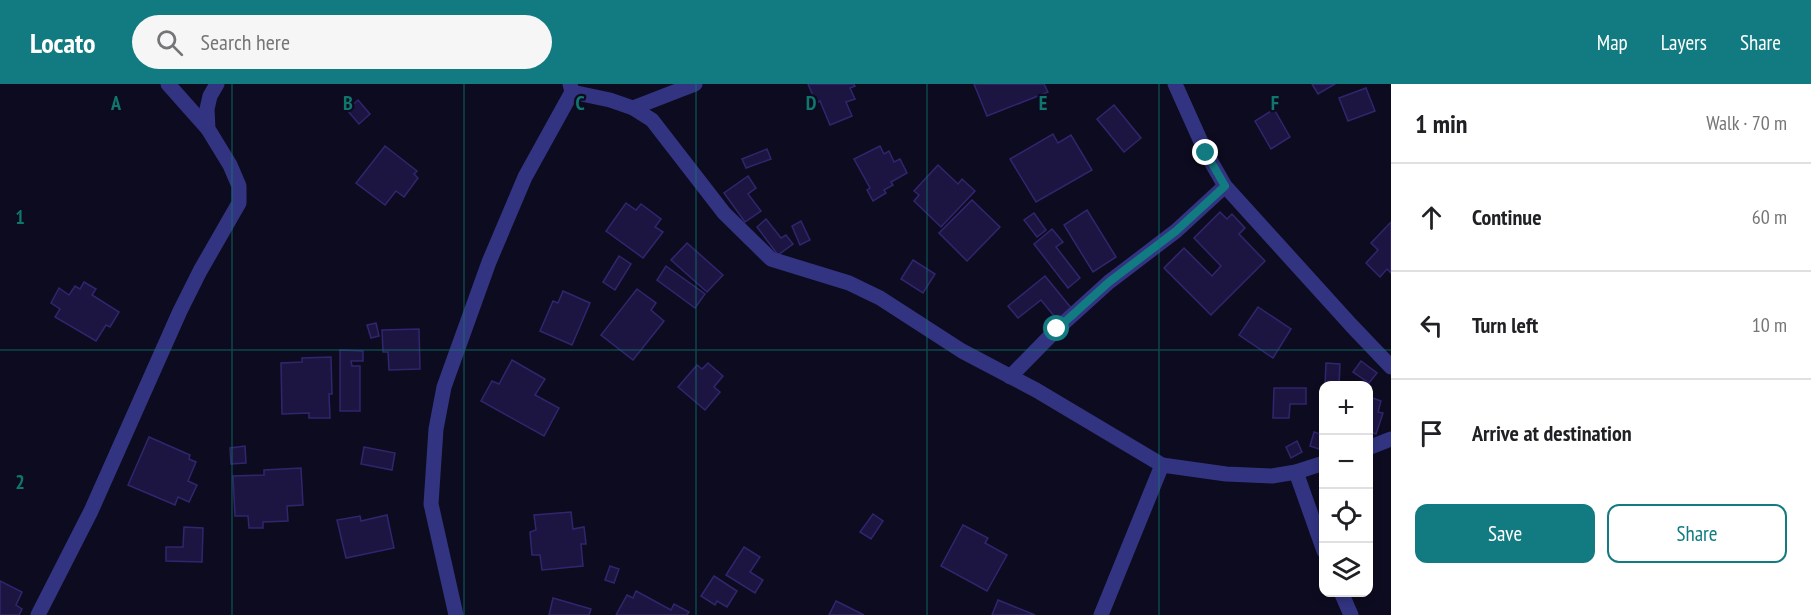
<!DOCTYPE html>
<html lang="en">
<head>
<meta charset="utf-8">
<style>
  body { margin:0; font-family:"PT Sans Narrow",sans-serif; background:#f6f6f6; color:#202124 }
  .controls { position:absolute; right:18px; bottom:18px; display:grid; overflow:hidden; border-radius:12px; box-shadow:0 3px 9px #0003 }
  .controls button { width:54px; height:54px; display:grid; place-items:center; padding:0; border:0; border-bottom:2px solid #e0e0e0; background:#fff; color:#202124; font:30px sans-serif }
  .stop { position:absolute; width:18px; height:18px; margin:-14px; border:4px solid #127b81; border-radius:50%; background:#fff }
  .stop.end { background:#127b81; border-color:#fff; box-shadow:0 2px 6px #0008 }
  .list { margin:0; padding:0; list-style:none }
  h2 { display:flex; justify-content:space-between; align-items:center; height:78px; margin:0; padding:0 24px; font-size:26px }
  h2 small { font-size:20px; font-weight:400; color:#757577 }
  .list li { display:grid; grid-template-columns:39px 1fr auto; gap:18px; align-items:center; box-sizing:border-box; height:108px; padding:0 24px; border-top:2px solid #e0e0e0 }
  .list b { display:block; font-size:22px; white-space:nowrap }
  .list em { font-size:20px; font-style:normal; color:#757577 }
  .actions { display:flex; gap:12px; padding:18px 24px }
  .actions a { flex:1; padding:14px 0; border:2px solid #127b81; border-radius:12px; text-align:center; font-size:21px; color:#127b81 }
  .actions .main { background:#127b81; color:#fff }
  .icon { flex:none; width:33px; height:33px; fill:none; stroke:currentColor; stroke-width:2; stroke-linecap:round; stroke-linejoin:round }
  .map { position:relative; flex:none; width:1391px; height:531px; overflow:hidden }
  header { display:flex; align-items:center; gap:36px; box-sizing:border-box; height:84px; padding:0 30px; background:#127b81; color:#fff }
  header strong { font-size:28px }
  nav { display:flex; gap:33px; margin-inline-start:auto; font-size:21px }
  .search { width:420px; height:54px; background:#f6f6f6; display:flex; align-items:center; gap:15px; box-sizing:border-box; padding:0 21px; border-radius:33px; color:#757577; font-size:22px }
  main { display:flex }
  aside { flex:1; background:#fff }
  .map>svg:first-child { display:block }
  .building { fill:#1c1541; stroke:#30266e; stroke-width:1.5 }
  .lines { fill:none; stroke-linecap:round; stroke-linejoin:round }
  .street { stroke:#323481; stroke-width:15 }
  .route { stroke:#127b81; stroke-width:8 }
  .grid { fill:none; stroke:#0f766e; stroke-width:1.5; stroke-opacity:0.55 }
  .grid-label { font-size:20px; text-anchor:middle; font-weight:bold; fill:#0f766e; stroke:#0d0b1f; stroke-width:4.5; stroke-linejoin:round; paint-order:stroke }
</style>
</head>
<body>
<header>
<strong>Locato</strong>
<div class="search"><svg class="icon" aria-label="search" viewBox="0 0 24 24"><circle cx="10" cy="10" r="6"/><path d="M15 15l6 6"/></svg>Search here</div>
<nav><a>Map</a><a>Layers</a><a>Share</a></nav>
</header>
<main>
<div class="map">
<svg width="1391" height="531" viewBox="0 0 1391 531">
  <rect width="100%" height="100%" fill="#0d0b1f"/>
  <g class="building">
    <polygon points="808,0 854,0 855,2 850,4 855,15 846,18 852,32 830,41 820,17 816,19"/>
    <polygon points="974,0 1044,0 1048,8 987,32"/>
    <polygon points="1312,0 1335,0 1318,10"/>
    <polygon points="1366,4 1375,27 1348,37 1339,14"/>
    <polygon points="358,16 370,30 359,40 347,26"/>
    <polygon points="1114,21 1141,54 1124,68 1097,35"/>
    <polygon points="1274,25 1290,53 1271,65 1255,37"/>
    <polygon points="1053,50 1058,59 1071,51 1092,86 1036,118 1010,75"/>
    <polygon points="385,62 417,87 414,90 418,94 404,113 396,107 385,121 356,99"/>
    <polygon points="880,62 884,70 889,67 894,78 900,75 907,89 891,98 893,101 884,106 886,109 873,117 867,106 870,104 854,75"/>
    <polygon points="767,65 771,75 746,84 742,75"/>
    <polygon points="938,81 958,100 962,95 975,107 941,143 914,117 919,111 914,107"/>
    <polygon points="748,92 756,104 748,110 761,127 745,138 724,109"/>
    <polygon points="972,116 1000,143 967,177 939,149"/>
    <polygon points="626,119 636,126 641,120 661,135 655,143 663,148 643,174 606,147"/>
    <polygon points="1087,126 1116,173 1093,188 1064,141"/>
    <polygon points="1220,128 1227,135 1232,130 1245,144 1239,150 1265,177 1211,231 1164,184 1184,164 1212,192 1221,182 1194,154"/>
    <polygon points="1034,129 1046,146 1037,153 1024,136"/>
    <polygon points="766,135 781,154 786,151 793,160 778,171 757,143"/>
    <polygon points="801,137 810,156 800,161 792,142"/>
    <polygon points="1391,138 1391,189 1387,185 1380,193 1366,179 1378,166 1371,159"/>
    <polygon points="1052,145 1063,158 1056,163 1080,194 1068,204 1034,160"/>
    <polygon points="687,159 723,191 707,208 671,176"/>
    <polygon points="619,172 631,180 615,206 603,198"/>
    <polygon points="913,176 935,190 923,209 901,195"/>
    <polygon points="666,182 705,210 695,224 657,196"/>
    <polygon points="1045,192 1072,225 1058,237 1041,216 1018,234 1008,222"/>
    <polygon points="84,198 96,205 92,211 119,228 110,243 106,241 96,257 55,233 60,225 51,219 59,204 69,211 75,202 80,205"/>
    <polygon points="637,205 656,219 651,226 664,237 633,276 601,251"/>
    <polygon points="563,207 590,219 572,261 540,247 553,217 558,219"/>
    <polygon points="1258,223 1291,245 1273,274 1239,251"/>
    <polygon points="376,239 379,252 371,254 367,241"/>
    <polygon points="419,245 420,285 389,286 388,268 383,268 382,246"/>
    <polygon points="340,266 363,267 363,277 351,277 352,282 360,282 360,327 340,327"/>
    <polygon points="331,273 332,310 329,310 330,334 309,334 309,329 282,330 281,279 302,278 302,274"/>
    <polygon points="512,276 545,295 535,311 559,324 544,352 481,317 492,297 499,300"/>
    <polygon points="1361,277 1377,289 1369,299 1353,288"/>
    <polygon points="708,279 723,292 714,303 720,308 705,326 678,303 697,281 702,285"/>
    <polygon points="1326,279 1340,280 1339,302 1325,302"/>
    <polygon points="1274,304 1306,304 1306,320 1290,320 1289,334 1273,334"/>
    <polygon points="1368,306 1371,307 1370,313 1381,317 1378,328 1383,329 1376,350 1368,347"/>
    <polygon points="1314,348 1323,351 1319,365 1310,362"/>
    <polygon points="149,353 190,371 189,375 196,378 188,397 197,401 189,418 178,413 175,421 128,401"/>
    <polygon points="1297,357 1302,368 1291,374 1286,363"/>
    <polygon points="245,362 246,379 231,380 230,364"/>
    <polygon points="364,363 395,369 392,386 361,380"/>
    <polygon points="301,384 303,421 287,422 288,437 263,438 263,444 249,444 248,432 235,432 233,392 264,391 264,386"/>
    <polygon points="571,428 573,445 584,443 586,460 581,460 583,482 542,486 540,471 532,471 530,448 536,446 534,431"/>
    <polygon points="873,430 883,437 871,455 860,448"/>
    <polygon points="387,431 394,464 346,474 337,436 360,432 361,437"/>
    <polygon points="963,441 988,454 985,459 1007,471 987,507 941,482"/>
    <polygon points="184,443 203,444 202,478 166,477 166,463 183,463"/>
    <polygon points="744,463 760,473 750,488 763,496 755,509 726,491"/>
    <polygon points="610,482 619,485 614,499 605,496"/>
    <polygon points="714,492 737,507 727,523 717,517 715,521 701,512"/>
    <polygon points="0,497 22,508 16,521 22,525 19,531 0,531"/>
    <polygon points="636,507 671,526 674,520 689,528 687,531 616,531 627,511 633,514"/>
    <polygon points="553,514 591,525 589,531 549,531"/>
    <polygon points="998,516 1035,531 992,531"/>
    <polygon points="836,517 864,531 829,531"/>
  </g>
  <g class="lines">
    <g class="street">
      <polyline points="168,0 208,45"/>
      <polyline points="1175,0 1206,69 1225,102 1351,241 1391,283"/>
      <polyline points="572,8 610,16 633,24 652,36 724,129 771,175 849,199 880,214 962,267 1036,306 1162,381 1226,390 1272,392 1296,388 1324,379"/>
      <polyline points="633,24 695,0"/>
      <polyline points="1010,293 1057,245 1109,198 1176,147 1225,102"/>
      <polyline points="1368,364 1391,355"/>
      <polyline points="1296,388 1324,467"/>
      <polyline points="1341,508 1351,531"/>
      <polyline points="38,531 91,427 180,227 200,187 239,119 239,102 230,81 208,45 207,25 210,12 217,0"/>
      <polyline points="456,531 431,420 436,345 444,303 489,178 525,93 572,8 570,0"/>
      <polyline points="1101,531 1162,381"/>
    </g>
  </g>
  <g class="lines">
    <polyline class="route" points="1057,245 1109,198 1176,147 1225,102 1206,69"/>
  </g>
  <path class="grid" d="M 232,0 L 232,531M 464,0 L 464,531M 696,0 L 696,531M 927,0 L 927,531M 1159,0 L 1159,531M 0,266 L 1391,266"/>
  <g class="grid-label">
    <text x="116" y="26">A</text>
    <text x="348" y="26">B</text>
    <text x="580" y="26">C</text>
    <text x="811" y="26">D</text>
    <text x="1043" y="26">E</text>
    <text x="1275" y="26">F</text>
    <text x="20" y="140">1</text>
    <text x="20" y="405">2</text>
  </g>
</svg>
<div class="controls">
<button>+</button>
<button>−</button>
<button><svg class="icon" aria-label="locate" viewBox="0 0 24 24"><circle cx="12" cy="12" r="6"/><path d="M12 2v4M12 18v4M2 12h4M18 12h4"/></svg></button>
<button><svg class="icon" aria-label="layers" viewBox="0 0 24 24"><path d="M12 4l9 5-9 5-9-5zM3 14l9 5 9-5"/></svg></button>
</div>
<div class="stop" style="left:1057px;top:245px"></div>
<div class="stop end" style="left:1206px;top:69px"></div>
</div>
<aside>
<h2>1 min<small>Walk · 70 m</small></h2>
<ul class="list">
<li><svg class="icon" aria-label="ahead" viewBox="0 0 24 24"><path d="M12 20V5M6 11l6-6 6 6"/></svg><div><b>Continue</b></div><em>60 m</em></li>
<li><svg class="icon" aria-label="left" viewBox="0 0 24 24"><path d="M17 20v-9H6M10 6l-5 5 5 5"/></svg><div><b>Turn left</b></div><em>10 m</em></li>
<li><svg class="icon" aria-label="arrive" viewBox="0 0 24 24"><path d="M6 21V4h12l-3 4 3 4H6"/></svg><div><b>Arrive at destination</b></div></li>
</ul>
<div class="actions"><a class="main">Save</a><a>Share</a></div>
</aside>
</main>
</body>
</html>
